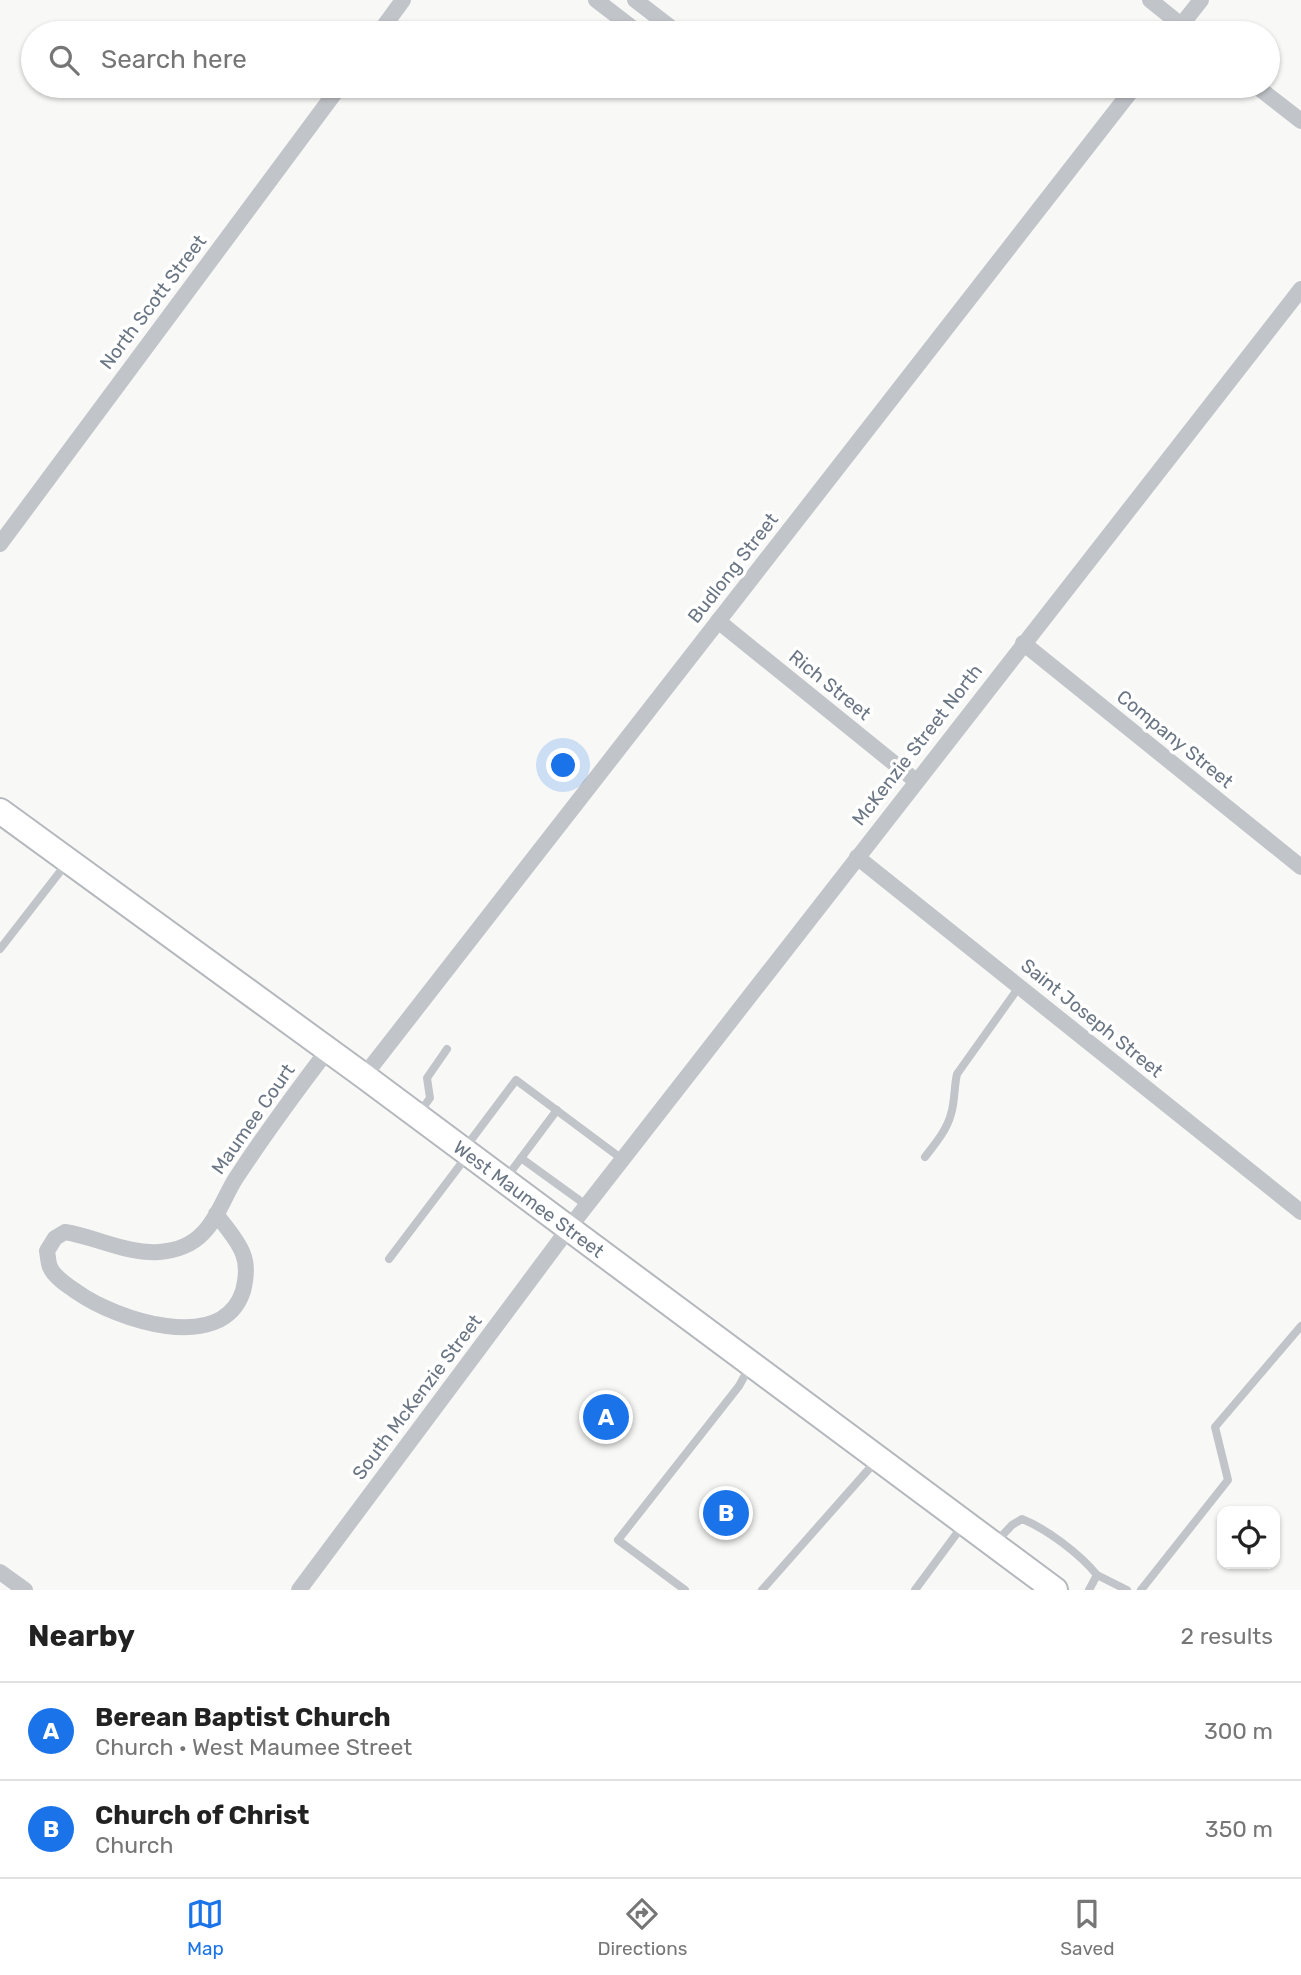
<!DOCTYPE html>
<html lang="en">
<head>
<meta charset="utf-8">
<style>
  body { margin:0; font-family:Rubik,sans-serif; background:#f6f6f6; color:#222 }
  .controls { position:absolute; right:21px; bottom:21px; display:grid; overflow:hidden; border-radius:14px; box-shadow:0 2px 5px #0004 }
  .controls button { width:63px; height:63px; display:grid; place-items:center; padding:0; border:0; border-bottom:2px solid #e0e0e0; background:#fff; color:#222; font:35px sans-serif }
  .you { position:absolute; left:564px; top:766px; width:24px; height:24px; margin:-18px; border:5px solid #fff; border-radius:50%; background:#1a73e8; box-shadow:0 0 0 10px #1a73e833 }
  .badge { display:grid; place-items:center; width:46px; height:46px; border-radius:50%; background:#1a73e8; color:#fff; font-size:23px; font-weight:700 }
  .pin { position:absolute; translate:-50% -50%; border:4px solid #fff; box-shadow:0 2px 7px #0006 }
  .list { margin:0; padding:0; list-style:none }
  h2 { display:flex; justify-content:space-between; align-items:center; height:91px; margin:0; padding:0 28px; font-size:30px }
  h2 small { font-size:23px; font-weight:400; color:#767676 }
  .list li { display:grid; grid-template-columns:46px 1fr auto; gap:21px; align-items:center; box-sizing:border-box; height:98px; padding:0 28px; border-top:2px solid #e0e0e0 }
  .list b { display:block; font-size:26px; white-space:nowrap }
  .list p { margin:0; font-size:23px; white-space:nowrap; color:#767676 }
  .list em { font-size:23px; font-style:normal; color:#767676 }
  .icon { flex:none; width:38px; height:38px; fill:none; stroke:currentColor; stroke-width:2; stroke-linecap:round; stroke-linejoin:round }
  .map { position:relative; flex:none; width:1301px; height:1590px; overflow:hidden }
  .search { position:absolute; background:#fff; box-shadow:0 2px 5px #0004; left:21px; right:21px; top:21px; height:77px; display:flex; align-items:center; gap:18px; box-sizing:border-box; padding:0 24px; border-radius:38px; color:#767676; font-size:26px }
  .sheet { height:287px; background:#fff }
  nav { display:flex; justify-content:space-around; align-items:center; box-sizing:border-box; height:98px; border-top:2px solid #e0e0e0; background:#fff; font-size:19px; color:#767676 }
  nav a { display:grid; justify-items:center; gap:4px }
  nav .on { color:#1a73e8 }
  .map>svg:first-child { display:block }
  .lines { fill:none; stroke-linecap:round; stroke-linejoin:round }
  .primary-casing { stroke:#b4b8bc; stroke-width:28 }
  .service { stroke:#c1c4c8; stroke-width:8 }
  .minor { stroke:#c1c4c8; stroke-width:16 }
  .primary { stroke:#fff; stroke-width:24 }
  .labels { text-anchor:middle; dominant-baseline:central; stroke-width:7; stroke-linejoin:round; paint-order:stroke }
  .street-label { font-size:19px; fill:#6b7684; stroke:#fff }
</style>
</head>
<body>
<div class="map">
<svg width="1301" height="1590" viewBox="0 0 1301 1590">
  <rect width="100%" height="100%" fill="#f8f9f7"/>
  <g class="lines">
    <defs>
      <g id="primary">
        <path id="s1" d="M 0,811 L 364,1076 L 1055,1590"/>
      </g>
    </defs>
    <use href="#primary" class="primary-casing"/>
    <g class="service">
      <polyline points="0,949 66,864"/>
      <polyline points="419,1113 430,1098 427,1078 447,1049"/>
      <polyline points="465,1148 516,1080 622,1159"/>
      <path d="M 925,1157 C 935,1144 947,1130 951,1114 C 955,1101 954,1087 957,1074 L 1019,987"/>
      <polyline points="521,1158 586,1205"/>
      <polyline points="506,1178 557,1110"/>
      <polyline points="389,1259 467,1156"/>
      <path d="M 996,1542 L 1012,1525 L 1022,1519 C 1047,1529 1080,1554 1097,1575 L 1089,1590"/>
      <polyline points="1097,1575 1127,1590"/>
      <polyline points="685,1590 618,1540 739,1386 750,1366"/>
      <polyline points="762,1590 876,1461"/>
      <polyline points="915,1590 963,1525"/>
      <polyline points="1141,1590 1228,1480 1215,1427 1301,1326"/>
    </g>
    <g class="minor">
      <polyline points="596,0 639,33"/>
      <polyline points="635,0 678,33"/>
      <polyline points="1150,0 1191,33"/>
      <polyline points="379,33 403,0"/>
      <polyline points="1175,33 1201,0"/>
      <polyline points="1256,86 1301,121"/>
      <polyline points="0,544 340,86"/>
      <polyline points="718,621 916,781"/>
      <polyline points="1023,643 1301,867"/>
      <polyline points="857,857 1301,1212"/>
      <polyline points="364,1076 1135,86"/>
      <path d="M 216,1214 C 225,1226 238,1240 243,1254 C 248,1266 246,1279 243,1291 C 222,1356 115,1319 77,1292 C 68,1286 54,1277 50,1267 C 48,1262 48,1256 47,1251 L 55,1238 L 65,1232 C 96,1237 127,1254 159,1252 C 175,1251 192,1245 203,1233 C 218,1218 225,1195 236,1178 C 265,1134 295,1093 327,1051"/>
      <polyline points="0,1572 25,1590"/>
      <polyline points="299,1590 569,1228 1301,289"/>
    </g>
    <use href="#primary" class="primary"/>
  </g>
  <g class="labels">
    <g class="street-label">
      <text transform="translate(153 302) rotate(-53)">North Scott Street</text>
      <text transform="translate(733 568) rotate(-52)">Budlong Street</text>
      <text transform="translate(830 685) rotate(39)">Rich Street</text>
      <text transform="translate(1175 739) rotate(39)">Company Street</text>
      <text transform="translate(917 745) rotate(-52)">McKenzie Street North</text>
      <text transform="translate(1092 1018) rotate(39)">Saint Joseph Street</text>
      <text transform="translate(253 1119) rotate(-55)">Maumee Court</text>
      <text stroke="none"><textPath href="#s1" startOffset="656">West Maumee Street</textPath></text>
      <text transform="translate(417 1397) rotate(-53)">South McKenzie Street</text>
    </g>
  </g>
</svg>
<div class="controls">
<button><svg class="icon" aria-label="locate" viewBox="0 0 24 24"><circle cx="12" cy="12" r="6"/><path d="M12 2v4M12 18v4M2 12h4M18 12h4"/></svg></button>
</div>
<div class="you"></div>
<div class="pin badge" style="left:606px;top:1417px">A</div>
<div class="pin badge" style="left:726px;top:1513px">B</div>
<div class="search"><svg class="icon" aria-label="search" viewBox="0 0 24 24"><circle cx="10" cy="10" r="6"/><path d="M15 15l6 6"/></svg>Search here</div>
</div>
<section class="sheet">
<h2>Nearby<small>2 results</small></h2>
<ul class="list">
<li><span class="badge">A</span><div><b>Berean Baptist Church</b><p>Church · West Maumee Street</p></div><em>300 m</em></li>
<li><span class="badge">B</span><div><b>Church of Christ</b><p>Church</p></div><em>350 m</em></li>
</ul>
</section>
<nav>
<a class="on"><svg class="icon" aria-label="map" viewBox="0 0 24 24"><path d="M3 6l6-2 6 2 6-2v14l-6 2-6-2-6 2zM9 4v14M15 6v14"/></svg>Map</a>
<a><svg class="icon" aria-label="directions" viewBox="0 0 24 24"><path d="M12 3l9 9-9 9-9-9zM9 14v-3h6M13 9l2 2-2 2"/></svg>Directions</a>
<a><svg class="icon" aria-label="saved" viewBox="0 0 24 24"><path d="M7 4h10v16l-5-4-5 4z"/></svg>Saved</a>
</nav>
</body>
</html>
